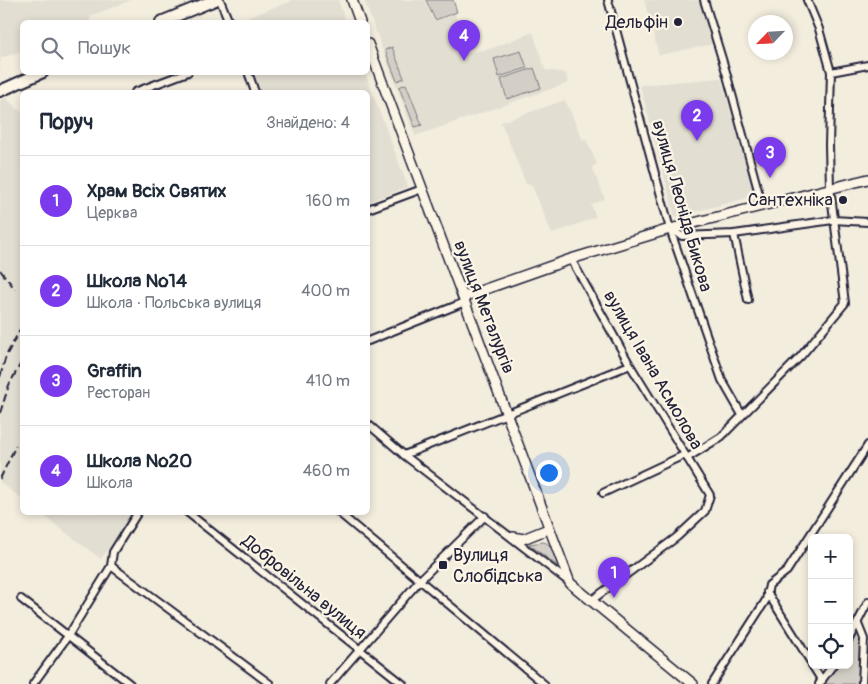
<!DOCTYPE html>
<html lang="uk">
<head>
<meta charset="utf-8">
<style>
  body { margin:0; font-family:Pangolin,sans-serif; background:#f6f6f7; color:#1f2937 }
  .controls { position:absolute; right:15px; bottom:15px; display:grid; overflow:hidden; border-radius:8px; box-shadow:0 2px 8px #0003 }
  .controls button { width:45px; height:45px; display:grid; place-items:center; padding:0; border:0; border-bottom:1px solid #e0e1e3; background:#fff; color:#1f2937; font:25px sans-serif }
  .compass { position:absolute; left:748px; top:15px; width:45px; height:45px; border-radius:50%; background:#fff; box-shadow:0 2px 8px #0003; rotate:245deg }
  .you { position:absolute; left:548px; top:472px; width:18px; height:18px; margin:-12px; border:4px solid #fff; border-radius:50%; background:#1a73e8; box-shadow:0 0 0 8px #1a73e833 }
  .badge { display:grid; place-items:center; width:32px; height:32px; border-radius:50%; background:#7c3aed; color:#fff; font-size:16px; font-weight:700 }
  .pin { position:absolute; translate:-50% -41px; filter:drop-shadow(0 1px 2px #0008) }
  .pin::after { content:''; position:absolute; top:26px; width:18px; height:15px; background:inherit; clip-path:polygon(0 0,100% 0,50% 100%) }
  .list { margin:0; padding:0; list-style:none }
  h2 { display:flex; justify-content:space-between; align-items:center; height:65px; margin:0; padding:0 20px; font-size:21px }
  h2 small { font-size:16px; font-weight:400; color:#747a83 }
  .list li { display:grid; grid-template-columns:32px 1fr auto; gap:15px; align-items:center; box-sizing:border-box; height:90px; padding:0 20px; border-top:1px solid #e0e1e3 }
  .list b { display:block; font-size:19px; white-space:nowrap }
  .list p { margin:0; font-size:16px; white-space:nowrap; color:#747a83 }
  .list em { font-size:16px; font-style:normal; color:#747a83 }
  .icon { flex:none; width:28px; height:28px; fill:none; stroke:currentColor; stroke-width:2; stroke-linecap:round; stroke-linejoin:round }
  .map { position:relative; flex:none; width:868px; height:684px; overflow:hidden }
  .search { position:absolute; background:#fff; box-shadow:0 2px 8px #0003; left:20px; top:20px; width:350px; height:55px; display:flex; align-items:center; gap:12px; box-sizing:border-box; padding:0 18px; border-radius:8px; color:#747a83; font-size:19px }
  .panel { position:absolute; background:#fff; box-shadow:0 2px 8px #0003; left:20px; top:90px; width:350px; height:425px; border-radius:8px }
  .map>svg:first-child { display:block }
  .built { fill:#e3ded2 }
  .green { fill:#d4cfc6; stroke:#7b7880 }
  .lines { fill:none; stroke-linecap:round; stroke-linejoin:round }
  .street-casing { stroke:#22223b; stroke-width:10 }
  .secondary-casing { stroke:#22223b; stroke-width:12 }
  .primary-casing { stroke:#22223b; stroke-width:14 }
  .street { stroke:#fcf5e5; stroke-width:6 }
  .secondary { stroke:#fcf5e5; stroke-width:9 }
  .primary { stroke:#fcf5e5; stroke-width:10 }
  .rail { stroke:#22223b; stroke-width:2; stroke-dasharray:8 4; stroke-linecap:butt }
  .poi-dot { fill:#22223b; stroke:#fcf5e5; stroke-width:2 }
  .labels { text-anchor:middle; dominant-baseline:central; stroke-width:4.5; stroke-linejoin:round; paint-order:stroke }
  .poi-label { font-size:18px; fill:#22223b; stroke:#fcf5e5; text-anchor:end }
  .street-label { font-size:18px; fill:#22223b; stroke:#fcf5e5 }
</style>
</head>
<body>
<div class="map">
<svg width="868" height="684" viewBox="0 0 868 684">
  <rect width="100%" height="100%" fill="#f3edde"/>
  <filter id="ink" filterUnits="userSpaceOnUse"><feTurbulence type="fractalNoise" baseFrequency=".02" numOctaves="2"/><feDisplacementMap in="SourceGraphic" scale="10" xChannelSelector="R" yChannelSelector="G"/><feConvolveMatrix kernelMatrix="1 2 1 2 8 2 1 2 1" color-interpolation-filters="sRGB"/></filter>
  <g filter="url(#ink)">
    <g class="built">
      <polygon points="0,0 131,0 91,16 89,22 22,22 22,51 1,58 0,73"/>
      <polygon points="291,0 338,0 346,22 235,22 292,1"/>
      <polygon points="364,0 425,0 434,21 455,13 469,52 490,49 533,32 545,70 566,73 568,83 415,136"/>
      <polygon points="644,0 700,0 713,44 659,55"/>
      <polygon points="254,73 365,73 408,187 368,202 368,92 262,92"/>
      <polygon points="721,78 755,196 675,217 640,85"/>
      <polygon points="6,98 22,113 22,499 0,482 0,100"/>
      <polygon points="565,100 583,140 586,139 597,164 592,167 605,199 591,205 596,217 552,234 532,186 526,184 501,122"/>
      <polygon points="40,513 133,513 101,559"/>
    </g>
    <g class="green">
      <polygon points="426,0 453,0 457,12 435,20"/>
      <polygon points="392,47 404,78 397,81 385,50"/>
      <polygon points="521,51 527,68 499,77 494,59"/>
      <polygon points="534,68 541,88 507,99 501,79"/>
      <polygon points="406,84 422,125 415,127 399,87"/>
      <path d="M 544,542 C 554,545 555,558 559,567 L 529,544 Z"/>
      <polygon points="857,634 861,640 858,684 823,684 837,665 849,665 849,646"/>
    </g>
    <g class="lines">
      <defs>
        <g id="street">
          <polyline points="220,0 229,22"/>
          <polyline points="608,0 670,229 722,380 742,415"/>
          <polyline points="704,0 726,72 762,205"/>
          <polyline points="248,72 255,92"/>
          <polyline points="831,72 868,65"/>
          <polyline points="135,92 188,72"/>
          <polyline points="368,209 422,189"/>
          <polyline points="670,229 682,236 734,234 833,220 868,222"/>
          <polyline points="734,234 748,300"/>
          <polyline points="571,259 630,365 710,495 705,511 677,537 592,600"/>
          <polyline points="368,341 465,302"/>
          <polyline points="368,424 404,455 569,582"/>
          <polyline points="404,455 630,365"/>
          <polyline points="687,458 721,437 801,356 845,303 830,188 829,145 831,72 819,29 807,0"/>
          <polyline points="603,493 684,455"/>
          <polyline points="187,512 403,684"/>
          <polyline points="338,512 544,684"/>
          <polyline points="111,566 270,684"/>
          <polyline points="767,592 812,664"/>
          <polyline points="21,599 130,684"/>
          <polyline points="858,624 864,639 862,684"/>
          <polyline points="849,639 868,602"/>
          <polyline points="812,665 822,681"/>
          <polyline points="33,684 68,636 111,566 113,552 138,512"/>
          <polyline points="330,684 420,580 485,516"/>
          <polyline points="712,684 766,600 769,585 787,571 868,445"/>
          <polyline points="819,684 833,665"/>
        </g>
        <g id="secondary">
          <polyline points="352,0 360,22"/>
          <polyline points="368,44 570,583 693,684"/>
          <polyline points="463,297 571,259 670,229 868,179"/>
          <polyline points="513,537 523,539 548,529"/>
        </g>
        <g id="primary">
          <polyline points="161,22 215,0"/>
          <polyline points="0,91 43,72"/>
        </g>
      </defs>
      <use href="#street" class="street-casing"/>
      <use href="#secondary" class="secondary-casing"/>
      <use href="#primary" class="primary-casing"/>
      <use href="#street" class="street"/>
      <use href="#secondary" class="secondary"/>
      <use href="#primary" class="primary"/>
      <g class="rail">
        <polyline points="0,270 15,289"/>
        <polyline points="0,377 6,356 22,326"/>
        <polyline points="0,413 9,385 22,361"/>
        <polyline points="0,479 16,445"/>
      </g>
    </g>
  </g>
  <g class="poi-dot">
    <circle cx="678" cy="22" r="5"/>
    <circle cx="843" cy="200" r="5"/>
    <rect x="438" y="560" width="10" height="10" rx="2.5"/>
  </g>
  <g class="labels">
    <g class="poi-label">
      <text x="668" y="22">Дельфін</text>
      <text x="833" y="200">Сантехніка</text>
      <text x="453" y="555" text-anchor="start">Вулиця<tspan x="453" dy="21">Слобідська</tspan></text>
    </g>
    <g class="street-label">
      <text transform="translate(682 206) rotate(74)">вулиця Леоніда Бикова</text>
      <text transform="translate(484 307) rotate(69)">вулиця Металургів</text>
      <text transform="translate(653 370) rotate(60)">вулиця Івана Асмолова</text>
      <text transform="translate(304 587) rotate(39)">Добровільна вулиця</text>
    </g>
  </g>
</svg>
<div class="controls">
<button>+</button>
<button>−</button>
<button><svg class="icon" aria-label="locate" viewBox="0 0 24 24"><circle cx="12" cy="12" r="6"/><path d="M12 2v4M12 18v4M2 12h4M18 12h4"/></svg></button>
</div>
<svg class="compass" viewBox="-18 -18 36 36"><path d="M0-13l5 13h-10z" fill="#e53935"/><path d="M0 13l5-13h-10z" fill="#747a83"/></svg>
<div class="you"></div>
<div class="pin badge" style="left:614px;top:598px">1</div>
<div class="pin badge" style="left:697px;top:141px">2</div>
<div class="pin badge" style="left:770px;top:178px">3</div>
<div class="pin badge" style="left:464px;top:61px">4</div>
<div class="search"><svg class="icon" aria-label="search" viewBox="0 0 24 24"><circle cx="10" cy="10" r="6"/><path d="M15 15l6 6"/></svg>Пошук</div>
<section class="panel">
<h2>Поруч<small>Знайдено: 4</small></h2>
<ul class="list">
<li><span class="badge">1</span><div><b>Храм Всіх Святих</b><p>Церква</p></div><em>160 m</em></li>
<li><span class="badge">2</span><div><b>Школа №14</b><p>Школа · Польська вулиця</p></div><em>400 m</em></li>
<li><span class="badge">3</span><div><b>Graffin</b><p>Ресторан</p></div><em>410 m</em></li>
<li><span class="badge">4</span><div><b>Школа №20</b><p>Школа</p></div><em>460 m</em></li>
</ul>
</section>
</div>
</body>
</html>
